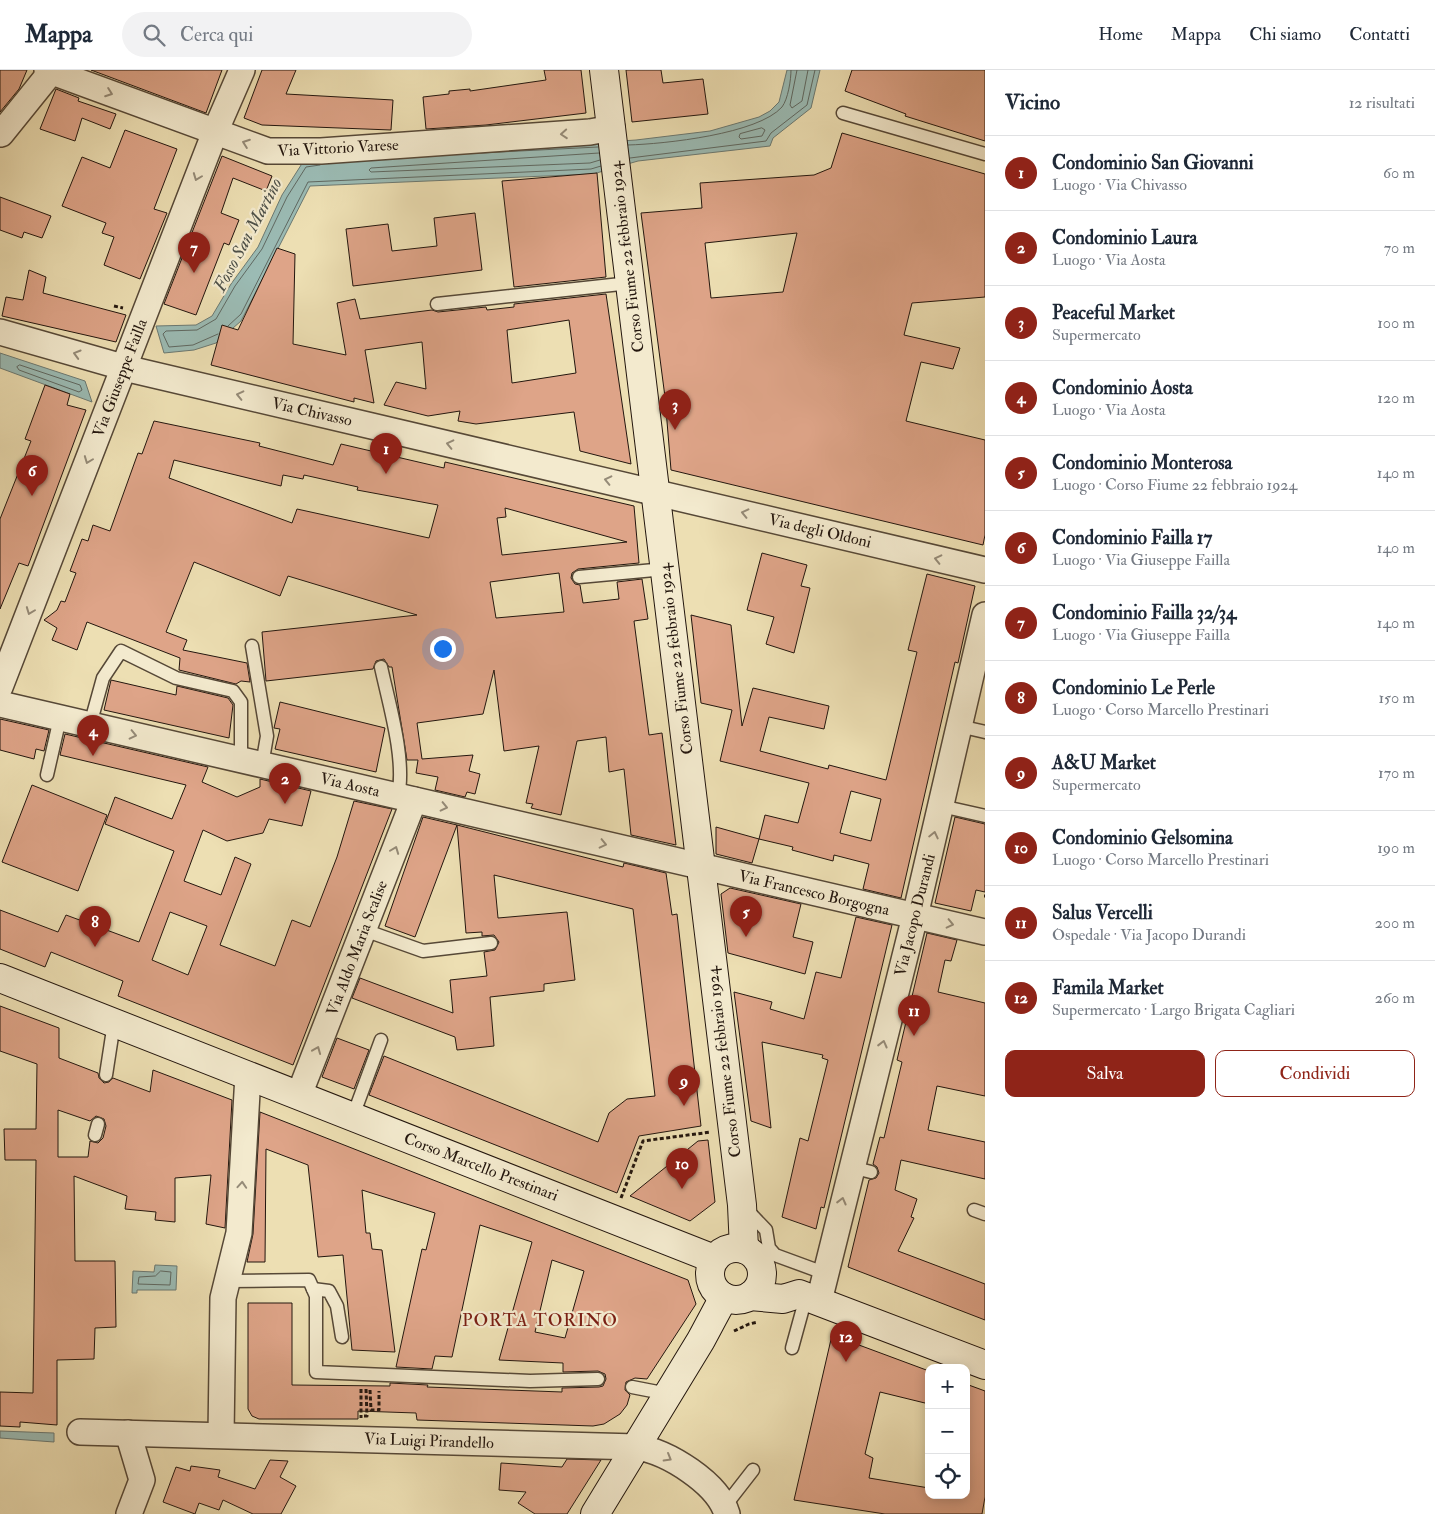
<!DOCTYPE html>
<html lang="it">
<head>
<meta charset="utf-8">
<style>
  body { margin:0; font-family:"IM FELL Double Pica",serif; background:#f2f2f3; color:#1f2937 }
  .controls { position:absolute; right:15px; bottom:15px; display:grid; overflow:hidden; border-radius:10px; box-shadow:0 2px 12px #0003 }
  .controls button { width:45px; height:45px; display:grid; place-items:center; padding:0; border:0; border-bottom:1px solid #e0e1e3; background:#fff; color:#1f2937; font:25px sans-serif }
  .you { position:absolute; left:442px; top:578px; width:18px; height:18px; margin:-12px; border:4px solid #fff; border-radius:50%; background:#1a73e8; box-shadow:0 0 0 8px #1a73e833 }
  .badge { display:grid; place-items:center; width:32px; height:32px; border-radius:50%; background:#8f2418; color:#fff; font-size:16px; font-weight:700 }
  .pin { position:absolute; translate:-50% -41px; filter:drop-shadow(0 1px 2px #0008) }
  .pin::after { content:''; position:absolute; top:26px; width:18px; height:15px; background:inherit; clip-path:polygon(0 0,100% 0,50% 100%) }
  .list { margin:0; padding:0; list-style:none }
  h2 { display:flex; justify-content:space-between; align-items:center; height:65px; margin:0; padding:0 20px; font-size:21px }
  h2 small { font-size:16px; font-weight:400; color:#747a83 }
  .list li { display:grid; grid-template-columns:32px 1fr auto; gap:15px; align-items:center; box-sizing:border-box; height:75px; padding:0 20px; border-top:1px solid #e0e1e3 }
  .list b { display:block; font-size:19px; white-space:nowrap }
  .list p { margin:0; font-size:16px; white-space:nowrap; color:#747a83 }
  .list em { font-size:16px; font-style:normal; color:#747a83 }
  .actions { display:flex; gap:10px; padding:15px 20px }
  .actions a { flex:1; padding:11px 0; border:1px solid #8f2418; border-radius:10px; text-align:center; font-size:18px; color:#8f2418 }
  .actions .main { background:#8f2418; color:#fff }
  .icon { flex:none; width:28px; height:28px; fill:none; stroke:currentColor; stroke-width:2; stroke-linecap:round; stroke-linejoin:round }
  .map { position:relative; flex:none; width:985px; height:1444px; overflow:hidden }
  header { display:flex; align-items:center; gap:30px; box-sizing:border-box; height:70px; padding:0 25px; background:#fff; border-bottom:1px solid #e0e1e3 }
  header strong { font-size:24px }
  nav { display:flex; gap:28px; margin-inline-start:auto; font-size:18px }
  .search { width:350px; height:45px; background:#f2f2f3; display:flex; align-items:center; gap:12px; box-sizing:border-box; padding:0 18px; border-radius:28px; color:#747a83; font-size:19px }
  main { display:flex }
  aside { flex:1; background:#fff }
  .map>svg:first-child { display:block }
  .water { fill:#9bbbb4; stroke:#6b7972 }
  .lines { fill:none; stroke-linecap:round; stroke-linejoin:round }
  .shore { stroke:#5f6861; stroke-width:1 }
  .building { fill:#dea488; stroke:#23160e; fill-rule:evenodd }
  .service-casing { stroke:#564837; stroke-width:15 }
  .minor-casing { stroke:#564837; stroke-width:28 }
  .secondary-casing { stroke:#23160e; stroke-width:30 }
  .path { stroke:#23160e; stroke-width:3; stroke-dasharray:4 2.5; stroke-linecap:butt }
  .service { stroke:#f3eace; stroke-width:12 }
  .minor { stroke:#f3eace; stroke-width:25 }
  .secondary { stroke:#f3eace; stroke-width:28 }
  .oneway { stroke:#958b78 }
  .labels { text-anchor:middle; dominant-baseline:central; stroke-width:4.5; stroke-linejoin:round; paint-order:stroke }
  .street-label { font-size:16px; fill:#23160e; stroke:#f3eace }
  .water-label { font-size:18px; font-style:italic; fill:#4d5048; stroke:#f3eace }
  .neighbourhood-label { font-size:18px; letter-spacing:1px; fill:#7a1f14; stroke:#f3eace }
</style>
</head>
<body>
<header>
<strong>Mappa</strong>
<div class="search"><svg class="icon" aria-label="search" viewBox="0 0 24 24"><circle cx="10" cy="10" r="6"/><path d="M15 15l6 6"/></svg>Cerca qui</div>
<nav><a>Home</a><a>Mappa</a><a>Chi siamo</a><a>Contatti</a></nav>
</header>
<main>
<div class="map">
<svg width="985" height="1444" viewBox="0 0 985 1444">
  <rect width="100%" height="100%" fill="#eddfb3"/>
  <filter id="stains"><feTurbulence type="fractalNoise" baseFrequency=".004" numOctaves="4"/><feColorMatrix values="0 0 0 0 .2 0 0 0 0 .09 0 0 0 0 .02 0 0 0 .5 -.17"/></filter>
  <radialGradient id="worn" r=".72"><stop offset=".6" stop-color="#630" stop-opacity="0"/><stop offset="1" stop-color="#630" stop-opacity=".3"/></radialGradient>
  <g class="water">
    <polygon points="787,0 820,0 811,38 773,68 770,76 638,91 593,104 310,116 241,251 216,273 194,280 164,283 156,256 196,255 212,246 231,214 258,177 282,125 303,92 636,70 710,61 759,47 770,41 779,32"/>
    <polygon points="0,283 85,311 92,332 0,298"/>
    <polygon points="155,1195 177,1196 176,1220 137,1220 137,1223 132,1223 133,1201 154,1202"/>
    <polygon points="0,1361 54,1363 54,1372 0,1368"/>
  </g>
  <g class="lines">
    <g class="shore">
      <polyline points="797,0 790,35 792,38 802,31 808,0"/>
      <polygon points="762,58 765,60 762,66 741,69 739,67 740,64"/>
      <path d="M 628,75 C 665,74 758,64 782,37 C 788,29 791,10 791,0"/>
      <polyline points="481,83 598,77"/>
      <polyline points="599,83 371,98 369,100 371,102 590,93 600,90"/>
      <polyline points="630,88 766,71 771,63 807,35 815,0"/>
      <polyline points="228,256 241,244 308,112 591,99 601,96"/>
      <polyline points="218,264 193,275 169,277 163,264 166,261 197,260 216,249 235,216 262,179 287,127 306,97 320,95"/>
      <polygon points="20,295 80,315 82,320 79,322 19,300 17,297"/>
      <polygon points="161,1201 171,1202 170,1215 138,1214 139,1207 155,1206"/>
    </g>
  </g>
  <g class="building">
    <polygon points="0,0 27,0 19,19 0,42"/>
    <polygon points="91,0 222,0 206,43"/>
    <polygon points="262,0 296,0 286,24 393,30 391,60 262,55 244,48"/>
    <polygon points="544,0 581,0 586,43 486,55 426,59 423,27 449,24 449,21 470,19 470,21 546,10"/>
    <polygon points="626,0 661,0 663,13 703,9 708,44 632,52"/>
    <polygon points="852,0 985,0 985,71 905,46 906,44 845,21"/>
    <polygon points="56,19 79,28 78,31 116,44 110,59 82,48 75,71 40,59"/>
    <polygon points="125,60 177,79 154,139 167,143 140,209 104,195 114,167 102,163 106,153 62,136 82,87 110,98"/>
    <path d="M 842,63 L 985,104 L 985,227 L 912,233 L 904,265 L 960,278 L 953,299 L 921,292 L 906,351 L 985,370 L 985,465 L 983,475 L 671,400 L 665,327 L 641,143 L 702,138 L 700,113 L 814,105 L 831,98 ZM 797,163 L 783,222 L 711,228 L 705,173 Z"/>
    <polygon points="222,86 272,106 266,121 233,108 221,143 239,150 229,175 224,173 196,245 164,234"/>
    <polygon points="597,103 606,207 514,217 502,111"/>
    <polygon points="0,127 51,146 42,168 24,162 22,168 0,160"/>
    <polygon points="475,143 482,200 353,216 346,159 388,154 392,181 437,176 434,148"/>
    <path d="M 277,178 L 295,184 L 293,274 L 346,285 L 337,233 L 355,229 L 360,249 L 432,240 L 438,242 L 486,237 L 487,240 L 514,237 L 514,234 L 606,224 L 631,394 L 580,381 L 574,342 L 476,354 L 458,351 L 460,341 L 428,346 L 384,335 L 396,312 L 426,319 L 422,272 L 365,280 L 374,333 L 354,328 L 354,332 L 211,295 L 222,255 L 238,260 ZM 569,250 L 576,303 L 512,313 L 507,260 Z"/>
    <polygon points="29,200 46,207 43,223 126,245 116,272 2,246 6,227 23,230"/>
    <polygon points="45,315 70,324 67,335 86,340 28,496 19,493 0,539 0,449 31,371 25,369"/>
    <path d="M 154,351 L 260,373 L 259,376 L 333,395 L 341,374 L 444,398 L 445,392 L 634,436 L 639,493 L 578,499 L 572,503 L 571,508 L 575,514 L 580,515 L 583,533 L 619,529 L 617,512 L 642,509 L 648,549 L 634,551 L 649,665 L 662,663 L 676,775 L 631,765 L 624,699 L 609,702 L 606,667 L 577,671 L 561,745 L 531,738 L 533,734 L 526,733 L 539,676 L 504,681 L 494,600 L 483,644 L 417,653 L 422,689 L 473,685 L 469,701 L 480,704 L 475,724 L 467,722 L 465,727 L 435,720 L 438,707 L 416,703 L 418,690 L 407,690 L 392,597 L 389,597 L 384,589 L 376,591 L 373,599 L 266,611 L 262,562 L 417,545 L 288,506 L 280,526 L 194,492 L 166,562 L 187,570 L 183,580 L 247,593 L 250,612 L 241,611 L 236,614 L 179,600 L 180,588 L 87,552 L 77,580 L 52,570 L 57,558 L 44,550 L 57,540 L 61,531 L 65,532 L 76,503 L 70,501 L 82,469 L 88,471 L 93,455 L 110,461 L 138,383 L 142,384 ZM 174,390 L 281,416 L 283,405 L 303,409 L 304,405 L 358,417 L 357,420 L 438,435 L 429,468 L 297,439 L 292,453 L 169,408 ZM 505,438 L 627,472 L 502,485 L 497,448 L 506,447 ZM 559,503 L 564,542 L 496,548 L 490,512 Z"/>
    <polygon points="762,483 807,495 801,516 810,518 794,583 766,574 774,547 747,540"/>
    <path d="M 927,504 L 975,516 L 958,593 L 955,592 L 901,828 L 863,819 L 869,794 L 834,785 L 833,791 L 792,780 L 793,777 L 759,769 L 752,793 L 716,784 L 716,757 L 759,769 L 765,745 L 798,753 L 809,713 L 720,691 L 732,640 L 701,633 L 691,545 L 731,555 L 742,656 L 753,618 L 829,636 L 824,659 L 769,647 L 760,681 L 828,699 L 829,695 L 886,710 L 917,582 L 908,580 ZM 851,721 L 881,729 L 871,771 L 840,763 Z"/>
    <polygon points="111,610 176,625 177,616 228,628 233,635 229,668 104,640"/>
    <polygon points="280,632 385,658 376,702 275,679 280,659 274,658"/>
    <polygon points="0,649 49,660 44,681 36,679 34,689 0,680"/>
    <path d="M 65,664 L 208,697 L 202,712 L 237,727 L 260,717 L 260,709 L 311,721 L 302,756 L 269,749 L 263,763 L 227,771 L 203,760 L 184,811 L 221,825 L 235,787 L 251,794 L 220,875 L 275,896 L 292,850 L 310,857 L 337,787 L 354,731 L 392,739 L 293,995 L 118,926 L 123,911 L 51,882 L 45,897 L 0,879 L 0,840 L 58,862 L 66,845 L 139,872 L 174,781 L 105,754 L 115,727 L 172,749 L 186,715 L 60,685 ZM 170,842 L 207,856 L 188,905 L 152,890 Z"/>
    <polygon points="32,715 107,745 78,821 2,792"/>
    <polygon points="423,747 457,755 415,867 385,856"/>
    <polygon points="955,747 985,754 985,822 976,820 971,841 935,833"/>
    <polygon points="457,755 623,797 624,793 666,803 672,845 677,844 701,1056 639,1066 617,1123 369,1025 384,986 598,1072 609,1043 627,1029 655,1026 633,839 494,805 498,848 567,842 575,910 544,914 544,921 490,927 494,976 457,980 455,967 352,928 360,908 453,943 450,910 487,906 484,882 495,880 499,872 494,865 482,866 482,862 466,863"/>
    <polygon points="730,818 801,834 793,867 813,872 805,904 728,883 721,824"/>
    <polygon points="856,847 892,855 824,1138 821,1137 816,1159 782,1147 800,1068 808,1071 828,990 822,988 823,985 762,972 771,1058 751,1051 734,922 772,932 770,939 804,949 816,902 841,908"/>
    <polygon points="927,863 957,870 951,891 945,890 938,922 985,933 985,1026 937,1016 928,1060 985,1072 985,1109 901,1090 895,1120 917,1129 911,1147 914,1148 898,1181 985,1214 985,1250 848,1197 869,1110 876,1108 879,1103 877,1097 873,1094 880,1067 884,1068 902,992 897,990"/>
    <path d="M 0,936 L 59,958 L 59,988 L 98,1003 L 99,1008 L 104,1013 L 109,1012 L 113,1008 L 150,1022 L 153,1000 L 232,1030 L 225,1158 L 206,1154 L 211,1105 L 175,1108 L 175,1152 L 155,1150 L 156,1142 L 125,1139 L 127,1126 L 74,1106 L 75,1191 L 115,1191 L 116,1257 L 95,1258 L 94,1289 L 57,1290 L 57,1355 L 20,1352 L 20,1357 L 0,1356 L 0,1322 L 33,1323 L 36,1090 L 5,1090 L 4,1059 L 36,1059 L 37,994 L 0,981 ZM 58,1040 L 90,1051 L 96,1046 L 104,1049 L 106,1056 L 103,1068 L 98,1073 L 90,1071 L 88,1087 L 58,1087 Z"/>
    <polygon points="337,968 369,980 354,1019 322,1007"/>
    <path d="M 260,1042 L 688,1210 L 696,1234 L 647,1309 L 635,1308 L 626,1312 L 625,1320 L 630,1325 L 627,1335 L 620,1344 L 604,1354 L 593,1356 L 417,1350 L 416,1343 L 358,1341 L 358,1349 L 259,1349 L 252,1346 L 248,1339 L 248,1233 L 292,1233 L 292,1315 L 390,1316 L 390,1313 L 428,1315 L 427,1317 L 562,1322 L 562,1318 L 599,1317 L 603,1316 L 606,1309 L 605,1304 L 598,1301 L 563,1302 L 563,1293 L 499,1290 L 532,1172 L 480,1155 L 452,1287 L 435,1286 L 432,1299 L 396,1297 L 422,1179 L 426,1180 L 435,1143 L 362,1120 L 366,1163 L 370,1163 L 372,1179 L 382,1180 L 395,1282 L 352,1280 L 343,1185 L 318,1187 L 308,1095 L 266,1079 L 265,1192 L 247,1192 L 253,1164 ZM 552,1190 L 584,1201 L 565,1268 L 535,1262 Z"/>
    <polygon points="708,1070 715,1132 690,1151 630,1126 698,1071"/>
    <polygon points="832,1265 929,1301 929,1334 880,1322 865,1384 873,1388 869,1408 929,1418 929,1425 966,1425 966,1314 985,1321 985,1427 982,1444 885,1444 794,1430"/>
    <polygon points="567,1389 601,1390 567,1444 535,1444 518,1433 526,1422 499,1420 501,1393 562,1397"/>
    <polygon points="270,1390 288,1391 280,1407 296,1416 281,1444 253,1444 223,1430 219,1440 199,1433 195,1444 163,1432 176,1397 190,1401 191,1396 220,1400 218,1407 255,1419"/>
  </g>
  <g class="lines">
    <defs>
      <g id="service">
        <polyline points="843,43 985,84"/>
        <polyline points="437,234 630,213"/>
        <polyline points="579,507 665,499"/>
        <polyline points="252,576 267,666 262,695"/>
        <path d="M 381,597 C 389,634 406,690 398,726"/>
        <polyline points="90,655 103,608 121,581 176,608 233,621 241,632 241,690"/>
        <polyline points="959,656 985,662"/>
        <polyline points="47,705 60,648"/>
        <polyline points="941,736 985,746"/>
        <polyline points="364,860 423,881 491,873"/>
        <polyline points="106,1005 114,953"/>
        <polyline points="353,1046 381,970"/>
        <polyline points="95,1065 98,1054"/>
        <polyline points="851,1097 871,1102"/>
        <polyline points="745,1138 766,1160 769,1178 775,1185 824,1203"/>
        <polyline points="974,1140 985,1144"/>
        <polyline points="227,1211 309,1210 316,1226 316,1302 530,1311 598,1309"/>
        <polyline points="313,1219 329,1221 337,1236 342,1267"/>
        <polyline points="792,1278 806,1227"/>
        <polyline points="632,1317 668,1324"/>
        <polyline points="725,1436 753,1400"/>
      </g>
      <g id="minor">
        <polyline points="47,0 268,81 321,81 590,62 612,58"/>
        <polyline points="1,64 51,2"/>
        <polyline points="0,262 133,300 985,500"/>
        <polyline points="0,617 215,62 242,0"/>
        <polyline points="0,634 985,862"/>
        <polyline points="299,1025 414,730"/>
        <polyline points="819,1231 915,846 985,545"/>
        <path d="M 80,1362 L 637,1377 C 668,1382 718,1413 727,1444"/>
        <polyline points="128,1363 142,1410 129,1444"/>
        <polyline points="221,1365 223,1228 239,1163 248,1005"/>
      </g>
      <g id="secondary">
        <polyline points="604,0 742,1135 744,1179"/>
        <polyline points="0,908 714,1189"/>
        <circle cx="736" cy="1204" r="26"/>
        <polyline points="750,1226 783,1229 799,1224 985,1295"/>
        <polyline points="595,1444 701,1270 724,1227"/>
      </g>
    </defs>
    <use href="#service" class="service-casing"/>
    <use href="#minor" class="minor-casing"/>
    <use href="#secondary" class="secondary-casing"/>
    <g class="path">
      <polyline points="114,236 123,238"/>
      <polyline points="984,826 985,826"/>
      <polyline points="621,1128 643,1071 711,1062"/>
      <polyline points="734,1261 749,1254 758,1252"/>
      <polyline points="361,1319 361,1348"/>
      <polyline points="370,1320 371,1340 379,1340 379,1321"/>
      <polyline points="364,1346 367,1346 366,1319"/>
    </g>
    <use href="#service" class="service"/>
    <use href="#minor" class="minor"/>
    <use href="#secondary" class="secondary"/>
  </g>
  <defs><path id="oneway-chevron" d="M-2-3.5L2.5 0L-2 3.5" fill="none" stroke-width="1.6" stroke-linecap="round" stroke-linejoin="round" transform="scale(1.25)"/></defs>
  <g class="oneway">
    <use href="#oneway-chevron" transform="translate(109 23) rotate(20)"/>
    <use href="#oneway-chevron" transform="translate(564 64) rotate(176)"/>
    <use href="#oneway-chevron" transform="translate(246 73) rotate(-160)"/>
    <use href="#oneway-chevron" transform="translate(197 107) rotate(111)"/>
    <use href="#oneway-chevron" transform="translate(77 284) rotate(-164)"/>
    <use href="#oneway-chevron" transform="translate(240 325) rotate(-167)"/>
    <use href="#oneway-chevron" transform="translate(450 374) rotate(-167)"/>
    <use href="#oneway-chevron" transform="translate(88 390) rotate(111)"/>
    <use href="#oneway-chevron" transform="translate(608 410) rotate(-167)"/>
    <use href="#oneway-chevron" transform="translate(745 443) rotate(-167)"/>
    <use href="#oneway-chevron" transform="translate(938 489) rotate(-167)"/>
    <use href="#oneway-chevron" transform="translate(30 541) rotate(111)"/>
    <use href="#oneway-chevron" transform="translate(133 665) rotate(13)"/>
    <use href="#oneway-chevron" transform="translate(444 737) rotate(13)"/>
    <use href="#oneway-chevron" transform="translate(934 765) rotate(-77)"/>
    <use href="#oneway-chevron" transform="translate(603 774) rotate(13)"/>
    <use href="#oneway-chevron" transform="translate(395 780) rotate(-69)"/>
    <use href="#oneway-chevron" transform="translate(950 854) rotate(13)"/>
    <use href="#oneway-chevron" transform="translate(883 974) rotate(-76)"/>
    <use href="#oneway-chevron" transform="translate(317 980) rotate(-68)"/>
    <use href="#oneway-chevron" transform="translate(242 1115) rotate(-86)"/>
    <use href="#oneway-chevron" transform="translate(842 1131) rotate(-76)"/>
    <use href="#oneway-chevron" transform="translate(668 1388) rotate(30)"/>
  </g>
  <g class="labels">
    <g class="street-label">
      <text transform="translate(338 78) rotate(-3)">Via Vittorio Varese</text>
      <text transform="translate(627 187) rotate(-97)">Corso Fiume 22 febbraio 1924</text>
      <text transform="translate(120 308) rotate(-69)">Via Giuseppe Failla</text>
      <text transform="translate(312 342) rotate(13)">Via Chivasso</text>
      <text transform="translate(820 461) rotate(13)">Via degli Oldoni</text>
      <text transform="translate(676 589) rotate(-97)">Corso Fiume 22 febbraio 1924</text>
      <text transform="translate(350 715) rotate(13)">Via Aosta</text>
      <text transform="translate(814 823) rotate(13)">Via Francesco Borgogna</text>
      <text transform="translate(915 845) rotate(-76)">Via Jacopo Durandi</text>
      <text transform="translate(357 878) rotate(-69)">Via Aldo Maria Scalise</text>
      <text transform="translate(724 992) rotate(-97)">Corso Fiume 22 febbraio 1924</text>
      <text transform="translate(481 1097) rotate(21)">Corso Marcello Prestinari</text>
      <text transform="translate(429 1371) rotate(2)">Via Luigi Pirandello</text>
    </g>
    <g class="water-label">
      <text transform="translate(248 165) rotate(-62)">Fosso San Martino</text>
    </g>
    <g class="neighbourhood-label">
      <text x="540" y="1250">PORTA TORINO</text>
    </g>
  </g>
  <rect width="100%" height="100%" filter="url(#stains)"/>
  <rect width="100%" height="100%" fill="url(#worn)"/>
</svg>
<div class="controls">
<button>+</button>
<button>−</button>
<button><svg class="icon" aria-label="locate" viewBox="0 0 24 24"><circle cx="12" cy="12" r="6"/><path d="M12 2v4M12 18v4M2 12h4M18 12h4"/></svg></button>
</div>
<div class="you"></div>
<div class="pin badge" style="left:386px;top:404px">1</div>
<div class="pin badge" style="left:285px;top:734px">2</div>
<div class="pin badge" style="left:675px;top:360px">3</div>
<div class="pin badge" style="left:93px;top:686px">4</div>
<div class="pin badge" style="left:746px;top:867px">5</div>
<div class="pin badge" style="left:32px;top:426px">6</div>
<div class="pin badge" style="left:194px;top:203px">7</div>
<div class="pin badge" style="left:95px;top:877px">8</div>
<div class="pin badge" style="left:684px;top:1036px">9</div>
<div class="pin badge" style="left:682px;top:1119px">10</div>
<div class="pin badge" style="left:914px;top:966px">11</div>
<div class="pin badge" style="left:846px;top:1292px">12</div>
</div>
<aside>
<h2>Vicino<small>12 risultati</small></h2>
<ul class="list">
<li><span class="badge">1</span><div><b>Condominio San Giovanni</b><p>Luogo · Via Chivasso</p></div><em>60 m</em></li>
<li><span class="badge">2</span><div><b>Condominio Laura</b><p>Luogo · Via Aosta</p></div><em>70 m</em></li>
<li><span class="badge">3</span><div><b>Peaceful Market</b><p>Supermercato</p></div><em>100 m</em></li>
<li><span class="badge">4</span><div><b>Condominio Aosta</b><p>Luogo · Via Aosta</p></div><em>120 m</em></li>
<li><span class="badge">5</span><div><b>Condominio Monterosa</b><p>Luogo · Corso Fiume 22 febbraio 1924</p></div><em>140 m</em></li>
<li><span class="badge">6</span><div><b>Condominio Failla 17</b><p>Luogo · Via Giuseppe Failla</p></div><em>140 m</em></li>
<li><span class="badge">7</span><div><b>Condominio Failla 32/34</b><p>Luogo · Via Giuseppe Failla</p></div><em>140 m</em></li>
<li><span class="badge">8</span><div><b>Condominio Le Perle</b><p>Luogo · Corso Marcello Prestinari</p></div><em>150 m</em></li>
<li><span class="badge">9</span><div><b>A&amp;U Market</b><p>Supermercato</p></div><em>170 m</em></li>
<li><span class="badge">10</span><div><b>Condominio Gelsomina</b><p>Luogo · Corso Marcello Prestinari</p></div><em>190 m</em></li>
<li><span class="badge">11</span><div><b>Salus Vercelli</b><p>Ospedale · Via Jacopo Durandi</p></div><em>200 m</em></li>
<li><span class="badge">12</span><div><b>Famila Market</b><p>Supermercato · Largo Brigata Cagliari</p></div><em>260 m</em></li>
</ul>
<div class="actions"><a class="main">Salva</a><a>Condividi</a></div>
</aside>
</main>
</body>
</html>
